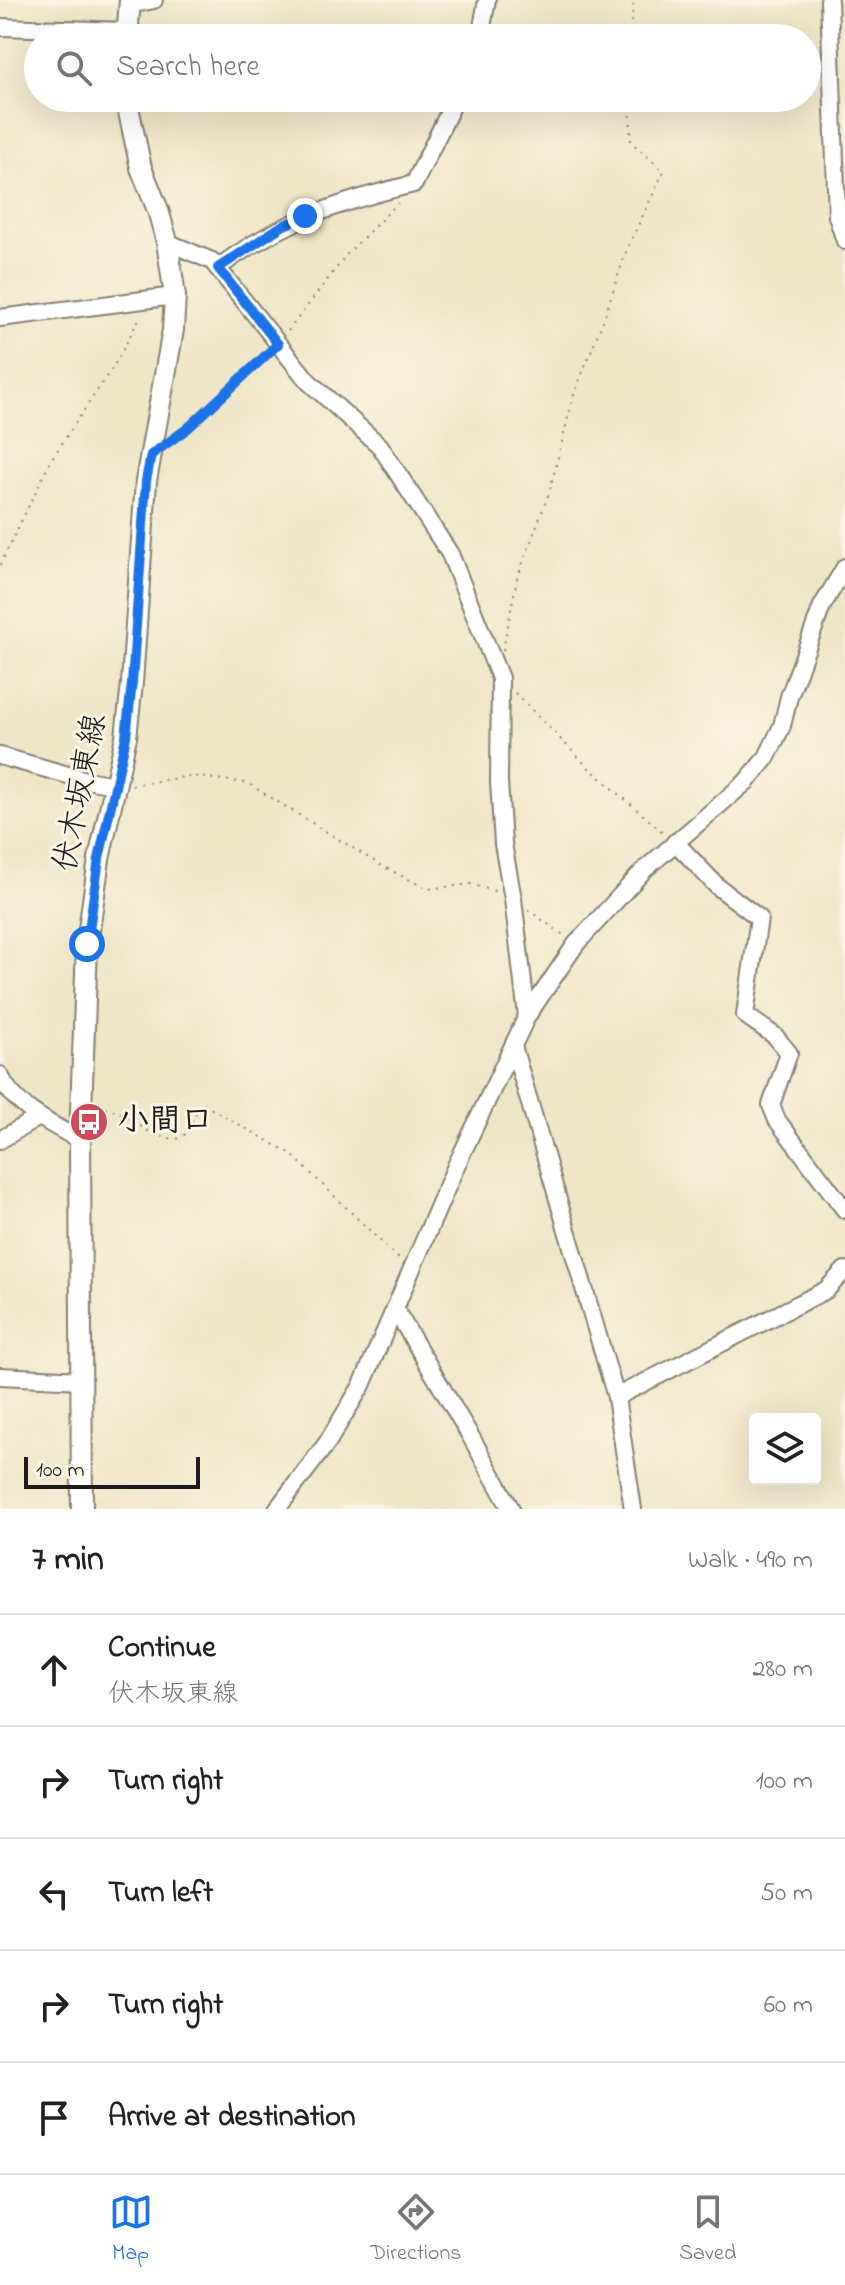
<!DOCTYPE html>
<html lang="en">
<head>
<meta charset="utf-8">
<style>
  body { margin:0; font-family:"Indie Flower","Klee One",sans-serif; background:#f6f6f6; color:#222 }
  .controls { position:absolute; right:24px; bottom:24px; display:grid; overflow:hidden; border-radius:8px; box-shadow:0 8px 32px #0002 }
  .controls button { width:72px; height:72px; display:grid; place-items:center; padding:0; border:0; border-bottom:2px solid #e0e0e0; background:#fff; color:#222; font:40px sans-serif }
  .scale { position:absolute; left:24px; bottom:20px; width:176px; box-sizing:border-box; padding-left:8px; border:4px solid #1c1c1c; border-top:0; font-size:22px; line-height:28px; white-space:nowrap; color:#1c1c1c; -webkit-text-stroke:6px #fcf5e5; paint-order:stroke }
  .stop { position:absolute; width:24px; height:24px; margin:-18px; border:6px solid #1a73e8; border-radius:50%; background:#fff }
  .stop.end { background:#1a73e8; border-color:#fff; box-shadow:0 2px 8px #0008 }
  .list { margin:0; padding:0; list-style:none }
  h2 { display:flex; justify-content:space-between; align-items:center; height:104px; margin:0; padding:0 32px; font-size:34px }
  h2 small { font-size:26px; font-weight:400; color:#767676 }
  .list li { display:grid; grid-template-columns:52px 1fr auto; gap:24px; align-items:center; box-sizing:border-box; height:112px; padding:0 32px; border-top:2px solid #e0e0e0 }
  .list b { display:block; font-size:30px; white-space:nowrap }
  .list p { margin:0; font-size:26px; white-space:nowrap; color:#767676 }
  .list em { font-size:26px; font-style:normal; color:#767676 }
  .icon { flex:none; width:44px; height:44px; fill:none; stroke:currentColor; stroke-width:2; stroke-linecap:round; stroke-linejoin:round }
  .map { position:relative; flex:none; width:845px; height:1509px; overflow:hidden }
  .search { position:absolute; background:#fff; box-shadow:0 8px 32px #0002; left:24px; right:24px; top:24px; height:88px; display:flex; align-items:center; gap:20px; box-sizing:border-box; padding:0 28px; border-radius:44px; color:#767676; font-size:30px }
  .sheet { height:664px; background:#fff }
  nav { display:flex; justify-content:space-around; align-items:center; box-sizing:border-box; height:112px; border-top:2px solid #e0e0e0; background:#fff; font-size:22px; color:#767676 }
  nav a { display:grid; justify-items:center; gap:4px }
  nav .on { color:#1a73e8 }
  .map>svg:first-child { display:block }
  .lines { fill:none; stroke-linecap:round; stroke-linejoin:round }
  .minor-casing { stroke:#868072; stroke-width:20 }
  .major-casing { stroke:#868072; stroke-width:24 }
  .path { stroke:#868072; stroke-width:2; stroke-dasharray:2 6; stroke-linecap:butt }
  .minor { stroke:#fff; stroke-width:16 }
  .major { stroke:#fff; stroke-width:20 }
  .route { stroke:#1a73e8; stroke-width:10 }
  .labels { text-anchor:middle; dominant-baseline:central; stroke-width:6; stroke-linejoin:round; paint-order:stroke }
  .street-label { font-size:32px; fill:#1c1c1c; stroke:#fcf5e5 }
  .poi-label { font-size:32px; font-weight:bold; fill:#1c1c1c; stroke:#fcf5e5; text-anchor:start }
</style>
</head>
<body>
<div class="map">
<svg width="845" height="1509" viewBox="0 0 845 1509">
  <rect width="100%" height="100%" fill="#fcf5e5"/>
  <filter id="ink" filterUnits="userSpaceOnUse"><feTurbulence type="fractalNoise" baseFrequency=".0125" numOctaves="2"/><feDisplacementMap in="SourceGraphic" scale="16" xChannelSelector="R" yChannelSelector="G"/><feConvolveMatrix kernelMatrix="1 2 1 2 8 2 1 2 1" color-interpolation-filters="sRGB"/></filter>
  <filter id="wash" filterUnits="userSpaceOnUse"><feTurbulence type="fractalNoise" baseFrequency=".006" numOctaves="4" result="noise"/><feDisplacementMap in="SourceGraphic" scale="32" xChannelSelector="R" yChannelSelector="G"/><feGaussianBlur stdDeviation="1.8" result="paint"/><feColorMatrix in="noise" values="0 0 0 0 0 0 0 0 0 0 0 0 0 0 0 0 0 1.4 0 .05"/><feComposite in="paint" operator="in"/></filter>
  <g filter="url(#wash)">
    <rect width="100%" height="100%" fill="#efe5c7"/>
  </g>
  <g filter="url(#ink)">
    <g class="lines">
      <defs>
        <g id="minor">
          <polyline points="829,0 837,216 845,241"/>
          <polyline points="130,5 154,0"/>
          <polyline points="0,27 127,31"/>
          <polyline points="480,38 487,0"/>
          <polyline points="167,242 212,261 308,381 380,446 450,554 500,678 499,782 503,844 513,899 527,1016"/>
          <path d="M 218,268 C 275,224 344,200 414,184 L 456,98"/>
          <polyline points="0,318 175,296"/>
          <polyline points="0,756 86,780 115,785"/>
          <polyline points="675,842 717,886 759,918 745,1015 775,1036 789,1053 771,1105 777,1120 845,1210"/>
          <polyline points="513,1046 616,1397 633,1509"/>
          <path d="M 0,1075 C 13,1106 51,1124 80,1140"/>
          <polyline points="0,1140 39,1117"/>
          <polyline points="395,1309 471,1437 511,1509"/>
          <polyline points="0,1376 82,1380"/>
          <polyline points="616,1397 826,1290 845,1270"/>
          <polyline points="277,1509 327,1443 362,1385 456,1166 527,1016 576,944 644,870 746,782 767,757 782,726 789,697 822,606 845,567"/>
        </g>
        <g id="major">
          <polyline points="127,38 130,0"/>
          <polyline points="82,1509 80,1140 87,944 99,859 126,737 132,683 146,481 173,330 175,296 167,242 158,210 141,168 126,98"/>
        </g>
      </defs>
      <use href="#minor" class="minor-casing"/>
      <use href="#major" class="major-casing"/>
      <g class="path">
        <polyline points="629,38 634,0"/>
        <polyline points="288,331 348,253 398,203"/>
        <polyline points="171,440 230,391 268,354"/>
        <polyline points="0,565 51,460 118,359 141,315"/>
        <polyline points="503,650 517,579 549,493 574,394 603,321 627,249 664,171 631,142 630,98"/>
        <polyline points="515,693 588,767 665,834"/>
        <polyline points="132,785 191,776 247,783 382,866 428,889 470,884 498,892"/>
        <polyline points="528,910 565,936"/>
        <polyline points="97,1107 117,1111 156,1136 177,1139 184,1136 201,1103 290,1153 401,1261"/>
      </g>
      <use href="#minor" class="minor"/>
      <use href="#major" class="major"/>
    </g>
  </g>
  <g class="lines" filter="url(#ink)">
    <polyline class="route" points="87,944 99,859 126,737 132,683 146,481 151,455 188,428 278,344 218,268 282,226 305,216"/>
  </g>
  <defs>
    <symbol id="bus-disc" viewBox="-11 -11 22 22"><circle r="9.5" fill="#d1495b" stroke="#fcf5e5"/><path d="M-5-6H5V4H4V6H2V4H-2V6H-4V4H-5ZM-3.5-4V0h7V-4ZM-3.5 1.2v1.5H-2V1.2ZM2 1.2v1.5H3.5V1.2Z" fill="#fff"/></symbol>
  </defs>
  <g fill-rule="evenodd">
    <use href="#bus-disc" x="67" y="1100" width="44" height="44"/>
  </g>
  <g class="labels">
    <g class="street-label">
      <text transform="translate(82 793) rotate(-79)">伏木坂東線</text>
    </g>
    <g class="poi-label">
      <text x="117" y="1122">小間口</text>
    </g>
  </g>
</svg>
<div class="controls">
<button><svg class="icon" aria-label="layers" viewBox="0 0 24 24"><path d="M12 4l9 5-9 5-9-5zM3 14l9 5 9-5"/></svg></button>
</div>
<div class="scale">100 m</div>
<div class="stop" style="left:87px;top:944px"></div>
<div class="stop end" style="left:305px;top:216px"></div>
<div class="search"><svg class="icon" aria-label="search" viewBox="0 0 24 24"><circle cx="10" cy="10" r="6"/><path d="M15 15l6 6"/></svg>Search here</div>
</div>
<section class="sheet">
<h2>7 min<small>Walk · 490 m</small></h2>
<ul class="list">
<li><svg class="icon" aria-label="ahead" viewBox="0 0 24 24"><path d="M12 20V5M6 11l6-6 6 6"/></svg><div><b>Continue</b><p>伏木坂東線</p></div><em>280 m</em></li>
<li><svg class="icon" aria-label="right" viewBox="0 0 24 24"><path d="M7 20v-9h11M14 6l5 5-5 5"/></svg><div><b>Turn right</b></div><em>100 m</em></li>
<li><svg class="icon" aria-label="left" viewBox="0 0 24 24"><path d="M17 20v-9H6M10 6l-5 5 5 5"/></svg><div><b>Turn left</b></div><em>50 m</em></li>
<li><svg class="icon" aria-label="right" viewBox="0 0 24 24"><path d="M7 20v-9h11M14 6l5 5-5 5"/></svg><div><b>Turn right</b></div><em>60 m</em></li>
<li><svg class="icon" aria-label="arrive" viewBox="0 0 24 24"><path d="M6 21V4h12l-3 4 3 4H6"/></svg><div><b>Arrive at destination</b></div></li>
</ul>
</section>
<nav>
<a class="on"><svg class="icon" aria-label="map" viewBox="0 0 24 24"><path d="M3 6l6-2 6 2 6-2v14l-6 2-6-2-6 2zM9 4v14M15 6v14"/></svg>Map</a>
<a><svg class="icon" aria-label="directions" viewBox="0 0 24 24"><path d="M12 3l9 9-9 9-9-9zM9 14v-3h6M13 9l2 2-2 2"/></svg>Directions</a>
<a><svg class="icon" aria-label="saved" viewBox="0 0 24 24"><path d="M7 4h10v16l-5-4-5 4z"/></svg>Saved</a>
</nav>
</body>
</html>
